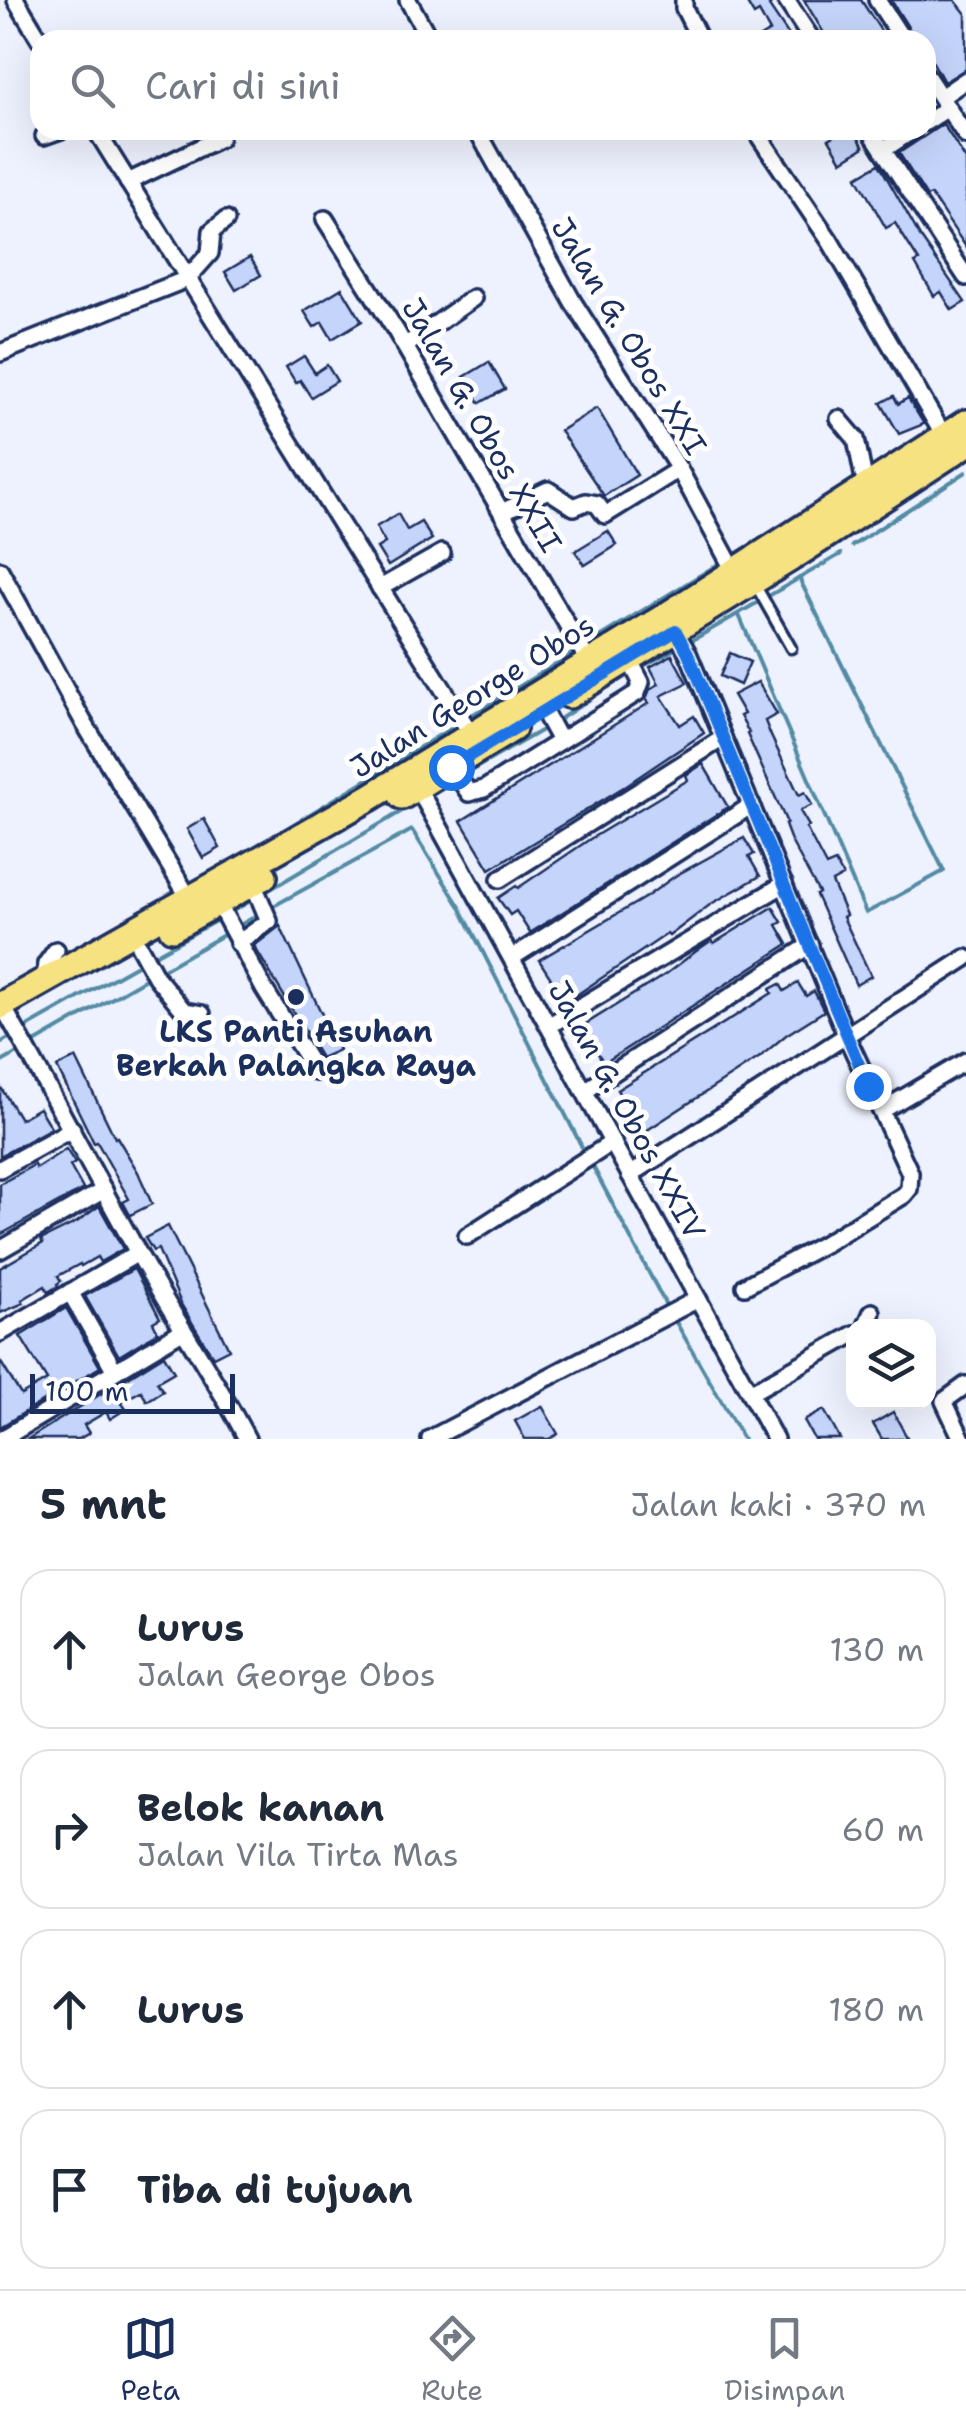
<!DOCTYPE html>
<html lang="id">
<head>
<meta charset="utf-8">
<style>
  body { margin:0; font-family:"Shantell Sans",sans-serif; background:#f2f2f3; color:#1f2937 }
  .controls { position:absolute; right:30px; bottom:30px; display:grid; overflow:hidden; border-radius:20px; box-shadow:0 10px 40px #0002 }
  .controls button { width:90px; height:90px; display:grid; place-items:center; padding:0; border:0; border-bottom:2px solid #e0e1e3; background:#fff; color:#1f2937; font:50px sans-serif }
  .scale { position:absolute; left:30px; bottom:25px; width:205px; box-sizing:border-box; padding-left:10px; border:5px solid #1b2f5e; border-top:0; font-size:28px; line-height:35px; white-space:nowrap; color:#1b2f5e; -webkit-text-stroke:8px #fff; paint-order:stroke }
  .stop { position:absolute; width:30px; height:30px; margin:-22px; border:8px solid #1a73e8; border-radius:50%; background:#fff }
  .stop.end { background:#1a73e8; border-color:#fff; box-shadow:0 2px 10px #0008 }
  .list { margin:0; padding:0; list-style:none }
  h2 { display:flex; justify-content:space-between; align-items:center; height:130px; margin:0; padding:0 40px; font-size:42px }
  h2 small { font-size:32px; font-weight:400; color:#747a83 }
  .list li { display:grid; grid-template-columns:65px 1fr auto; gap:30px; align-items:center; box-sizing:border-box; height:160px; margin:0 20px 20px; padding:0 20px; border:2px solid #e0e1e3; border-radius:30px }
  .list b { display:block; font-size:38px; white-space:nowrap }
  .list p { margin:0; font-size:32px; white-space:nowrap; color:#747a83 }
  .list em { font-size:32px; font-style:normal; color:#747a83 }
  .icon { flex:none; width:55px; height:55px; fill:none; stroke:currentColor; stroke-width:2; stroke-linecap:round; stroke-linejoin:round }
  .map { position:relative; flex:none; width:966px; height:1439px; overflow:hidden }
  .search { position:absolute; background:#fff; box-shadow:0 10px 40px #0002; left:30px; right:30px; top:30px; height:110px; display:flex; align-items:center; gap:25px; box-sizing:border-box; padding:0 35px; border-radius:30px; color:#747a83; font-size:38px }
  .sheet { height:850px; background:#fff }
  nav { display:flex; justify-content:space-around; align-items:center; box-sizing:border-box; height:140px; border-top:2px solid #e0e1e3; background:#fff; font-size:28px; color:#747a83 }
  nav a { display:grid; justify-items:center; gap:5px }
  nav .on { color:#1b2f5e }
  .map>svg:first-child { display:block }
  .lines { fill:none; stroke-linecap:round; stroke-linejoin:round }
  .stream { stroke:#528aa4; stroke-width:4 }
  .building { fill:#c5d4fa; stroke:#1b2f5e; stroke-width:2.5 }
  .service-casing { stroke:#1b2f5e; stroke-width:15 }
  .minor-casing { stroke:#1b2f5e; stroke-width:22 }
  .primary-casing { stroke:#1b2f5e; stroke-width:32 }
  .service { stroke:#fff; stroke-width:8 }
  .minor { stroke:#fff; stroke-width:15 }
  .primary { stroke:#f7e281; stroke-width:25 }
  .route { stroke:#1a73e8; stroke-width:12 }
  .poi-dot { fill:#1b2f5e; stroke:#fff; stroke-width:4 }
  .labels { text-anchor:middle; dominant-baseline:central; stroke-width:10; stroke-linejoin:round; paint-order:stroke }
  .street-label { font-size:30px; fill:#1b2f5e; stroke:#fff }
  .poi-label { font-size:30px; font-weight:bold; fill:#1b2f5e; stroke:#fff }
</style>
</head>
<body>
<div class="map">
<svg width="966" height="1439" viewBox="0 0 966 1439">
  <rect width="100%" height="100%" fill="#eef2fe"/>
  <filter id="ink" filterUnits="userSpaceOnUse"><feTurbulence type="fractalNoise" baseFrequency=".01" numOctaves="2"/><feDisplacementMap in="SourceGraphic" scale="20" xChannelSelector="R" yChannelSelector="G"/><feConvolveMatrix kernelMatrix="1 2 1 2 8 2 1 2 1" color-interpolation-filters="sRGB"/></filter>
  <g filter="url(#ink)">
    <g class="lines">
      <g class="stream">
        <polyline points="852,546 966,472"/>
        <polyline points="737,553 822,501"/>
        <polyline points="739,615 866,913 944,871 799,578"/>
        <polyline points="591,642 717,565"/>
        <polyline points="686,644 841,554"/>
        <polyline points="641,667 677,648"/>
        <polyline points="472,715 572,654"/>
        <polyline points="557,721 632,671"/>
        <polyline points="462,776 549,726"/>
        <polyline points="427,796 454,781"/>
        <polyline points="251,850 453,727"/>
        <polyline points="264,893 419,801"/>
        <polyline points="270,908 412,830 460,907 586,1155"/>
        <polyline points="229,913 256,898"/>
        <polyline points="235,928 261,913"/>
        <polyline points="151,957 221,918"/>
        <polyline points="157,973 227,933"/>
        <polyline points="20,1031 142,962"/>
        <polyline points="0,1043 12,1036"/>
        <polyline points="31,1045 149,977"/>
        <polyline points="0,1063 23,1050"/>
        <polyline points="591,1163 668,1309"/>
        <polyline points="673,1317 743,1439"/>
      </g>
    </g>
    <g class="building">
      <polygon points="745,0 775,0 769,6 792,40 755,40 770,31 759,12 754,15"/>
      <polygon points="804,0 861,0 887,40 828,40"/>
      <polygon points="891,0 955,0 966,14 966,69 944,82 926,50 926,40 916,40"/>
      <polygon points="943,124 966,160 966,247 931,195 927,197 899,153"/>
      <polygon points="830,130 854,130 864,147 842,161 829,139 834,136"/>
      <polygon points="879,164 921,238 965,302 952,310 941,292 934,296 915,263 919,261 895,223 886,228 857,177"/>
      <polygon points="250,257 261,275 236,290 225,272"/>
      <polygon points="342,288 362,321 332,339 322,322 314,327 304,311"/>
      <polygon points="304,356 315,373 327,365 337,381 311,397 300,380 296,383 286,367"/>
      <polygon points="489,362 505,389 480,403 464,377"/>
      <polygon points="894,396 898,404 908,398 924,424 899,434 881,403"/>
      <polygon points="597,408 637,475 604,496 560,431"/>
      <polygon points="398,514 407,530 421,522 432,539 388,566 377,548 385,543 376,527"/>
      <polygon points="608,531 617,545 585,565 575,551"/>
      <polygon points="730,653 750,662 740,685 720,676"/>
      <polygon points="672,655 687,683 661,696 680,725 694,716 704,733 622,788 490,869 461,821 649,703 646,699 650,689 659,684 650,667"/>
      <polygon points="758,682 777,714 765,721 771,736 799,795 805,792 812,805 800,811 809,826 806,828 826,866 835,862 843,876 832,882 846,915 843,917 871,976 856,985 816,895 819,893 791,841 785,825 787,823 747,734 749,733 740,716 744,714 733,695"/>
      <polygon points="703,764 728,807 530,933 516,911 510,915 498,898 516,886 518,888 590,839 688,780 686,775"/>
      <polygon points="204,819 220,848 203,858 187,829"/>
      <polygon points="744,838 754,854 749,857 760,876 711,904 669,936 667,934 566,1002 539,960 646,897 675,876"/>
      <polygon points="773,907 782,922 777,925 788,944 604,1063 581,1027 666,974 699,949 712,940 714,943"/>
      <polygon points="280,926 339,1050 321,1058 254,946"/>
      <polygon points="798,983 806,996 814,991 824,1011 786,1035 760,1057 635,1138 622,1118 631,1112 617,1090 772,993 770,989 780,984 784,991"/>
      <polygon points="76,1058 115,1138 117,1137 138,1172 152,1204 130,1215 123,1202 129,1199 97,1142 94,1143 57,1067"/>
      <polygon points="0,1086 20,1119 39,1108 51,1128 0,1156"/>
      <polygon points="66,1149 75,1163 70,1166 83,1189 0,1235 0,1184 34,1165 36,1168"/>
      <polygon points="99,1206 123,1249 100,1262 97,1257 81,1266 80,1264 58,1276 61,1281 57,1284 58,1286 48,1292 45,1286 22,1300 24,1303 0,1313 0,1268 43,1243 41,1240 77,1222"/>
      <polygon points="168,1226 229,1349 213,1357 182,1306 158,1249 153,1251 145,1238"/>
      <polygon points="134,1269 160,1318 153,1322 158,1332 119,1356 85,1296"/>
      <polygon points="66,1308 100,1367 0,1427 0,1361 21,1395 47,1380 20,1336"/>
      <polygon points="164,1355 174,1372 157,1382 163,1391 147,1401 141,1391 121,1402 126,1409 110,1419 106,1412 84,1425 89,1433 79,1439 28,1439"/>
      <polygon points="542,1406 558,1434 549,1439 525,1439 515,1421"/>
      <polygon points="824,1410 840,1439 814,1439 804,1421"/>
      <polygon points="893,1412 908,1439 882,1439 873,1424"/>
    </g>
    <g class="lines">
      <defs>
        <polyline id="service" points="756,586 791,648"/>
        <g id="minor">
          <polyline points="16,0 40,40"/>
          <polyline points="408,0 430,40"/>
          <polyline points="684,0 684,8 700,40"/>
          <polyline points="786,0 812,40"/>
          <polyline points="877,0 903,40"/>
          <polyline points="926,75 966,136"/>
          <polyline points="941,97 966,80"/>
          <polyline points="926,122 948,108"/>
          <polyline points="96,130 471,734"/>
          <polyline points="477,130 573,302 679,469 734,571"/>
          <polyline points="755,130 830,241 944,436"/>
          <polyline points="870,130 966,277"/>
          <polyline points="44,136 61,130"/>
          <polyline points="883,150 913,130"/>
          <polyline points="128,182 220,138"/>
          <polyline points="325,219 396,331 589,662"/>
          <polyline points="405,346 473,298"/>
          <polyline points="0,353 187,279 210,253 212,231 226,220"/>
          <polyline points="839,419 856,439 863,474 869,485"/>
          <polyline points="502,512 548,490 574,507 586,502 597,504 605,515 679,469"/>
          <polyline points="0,570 84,723 189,898"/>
          <polyline points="380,588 442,553"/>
          <polyline points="671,624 688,653 846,1035 910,1173 909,1189 904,1195 824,1244 745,1286"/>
          <polyline points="543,710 560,741"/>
          <polyline points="451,767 469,793 484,789 637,693 641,682 629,659"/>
          <polyline points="414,781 775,1439"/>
          <polyline points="500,879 723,738"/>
          <polyline points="218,903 264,989 316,1072"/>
          <polyline points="238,943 269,921 253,883"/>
          <polyline points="139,946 156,977 184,1011 202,1014"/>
          <polyline points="513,957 752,805"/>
          <polyline points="46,980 46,964 56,950"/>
          <path d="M 2,1005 C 51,1091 97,1180 146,1267 C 178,1325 217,1380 247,1439"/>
          <polyline points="550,1025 784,884"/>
          <polyline points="585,1091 810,945"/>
          <polyline points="881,1111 966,1061"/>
          <polyline points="0,1169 72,1129"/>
          <polyline points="630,1175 966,958"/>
          <polyline points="467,1236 613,1142"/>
          <polyline points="0,1250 104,1190"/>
          <polyline points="70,1292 115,1371"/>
          <polyline points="866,1326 872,1312"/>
          <polyline points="0,1333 138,1253"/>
          <polyline points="750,1393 854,1334"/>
          <polyline points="2,1439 182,1331"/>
          <polyline points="430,1439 698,1299"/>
          <polyline points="962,1439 944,1401 966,1385"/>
        </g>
        <g id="primary">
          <polyline points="569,695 794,556 966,444"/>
          <polyline points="402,796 513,728"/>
          <polyline points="172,928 264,876"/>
          <polyline points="0,1006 369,798 666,616 966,423"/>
        </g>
      </defs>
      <use href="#service" class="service-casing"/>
      <use href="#minor" class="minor-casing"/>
      <use href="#primary" class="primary-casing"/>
      <use href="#service" class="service"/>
      <use href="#minor" class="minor"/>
      <use href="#primary" class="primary"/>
    </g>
  </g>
  <g class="lines" filter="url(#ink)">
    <polyline class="route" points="451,767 676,631 688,653 868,1086"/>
  </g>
  <circle class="poi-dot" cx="296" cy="997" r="10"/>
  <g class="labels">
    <g class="street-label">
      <text transform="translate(629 336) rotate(59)">Jalan G. Obos XXI</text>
      <text transform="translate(482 425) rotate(60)">Jalan G. Obos XXII</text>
      <text transform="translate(472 696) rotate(-32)">Jalan George Obos</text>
      <text transform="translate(627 1110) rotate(61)">Jalan G. Obos XXIV</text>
    </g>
    <g class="poi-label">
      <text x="296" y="1031">LKS Panti Asuhan<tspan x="296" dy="34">Berkah Palangka Raya</tspan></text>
    </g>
  </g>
</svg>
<div class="controls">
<button><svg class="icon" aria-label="layers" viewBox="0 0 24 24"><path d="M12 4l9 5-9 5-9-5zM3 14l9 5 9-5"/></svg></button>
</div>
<div class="scale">100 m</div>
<div class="stop" style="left:451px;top:767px"></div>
<div class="stop end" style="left:868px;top:1086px"></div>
<div class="search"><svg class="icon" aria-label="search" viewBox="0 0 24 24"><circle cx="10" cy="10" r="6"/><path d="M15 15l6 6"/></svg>Cari di sini</div>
</div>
<section class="sheet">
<h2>5 mnt<small>Jalan kaki · 370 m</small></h2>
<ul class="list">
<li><svg class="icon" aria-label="ahead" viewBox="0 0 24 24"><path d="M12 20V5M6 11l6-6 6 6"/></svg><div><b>Lurus</b><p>Jalan George Obos</p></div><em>130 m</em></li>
<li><svg class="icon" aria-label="right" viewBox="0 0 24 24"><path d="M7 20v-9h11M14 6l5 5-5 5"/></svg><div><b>Belok kanan</b><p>Jalan Vila Tirta Mas</p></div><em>60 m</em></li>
<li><svg class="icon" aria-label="ahead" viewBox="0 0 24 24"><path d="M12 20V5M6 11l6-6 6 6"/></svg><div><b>Lurus</b></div><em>180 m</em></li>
<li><svg class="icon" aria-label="arrive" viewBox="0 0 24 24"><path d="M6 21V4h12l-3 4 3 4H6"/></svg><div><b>Tiba di tujuan</b></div></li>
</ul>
</section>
<nav>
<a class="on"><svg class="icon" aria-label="map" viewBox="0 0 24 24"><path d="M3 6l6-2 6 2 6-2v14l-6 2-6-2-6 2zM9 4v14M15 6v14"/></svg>Peta</a>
<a><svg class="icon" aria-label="directions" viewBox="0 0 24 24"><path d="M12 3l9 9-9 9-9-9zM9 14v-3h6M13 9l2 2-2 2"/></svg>Rute</a>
<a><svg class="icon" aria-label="saved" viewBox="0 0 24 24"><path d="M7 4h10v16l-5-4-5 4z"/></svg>Disimpan</a>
</nav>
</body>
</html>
